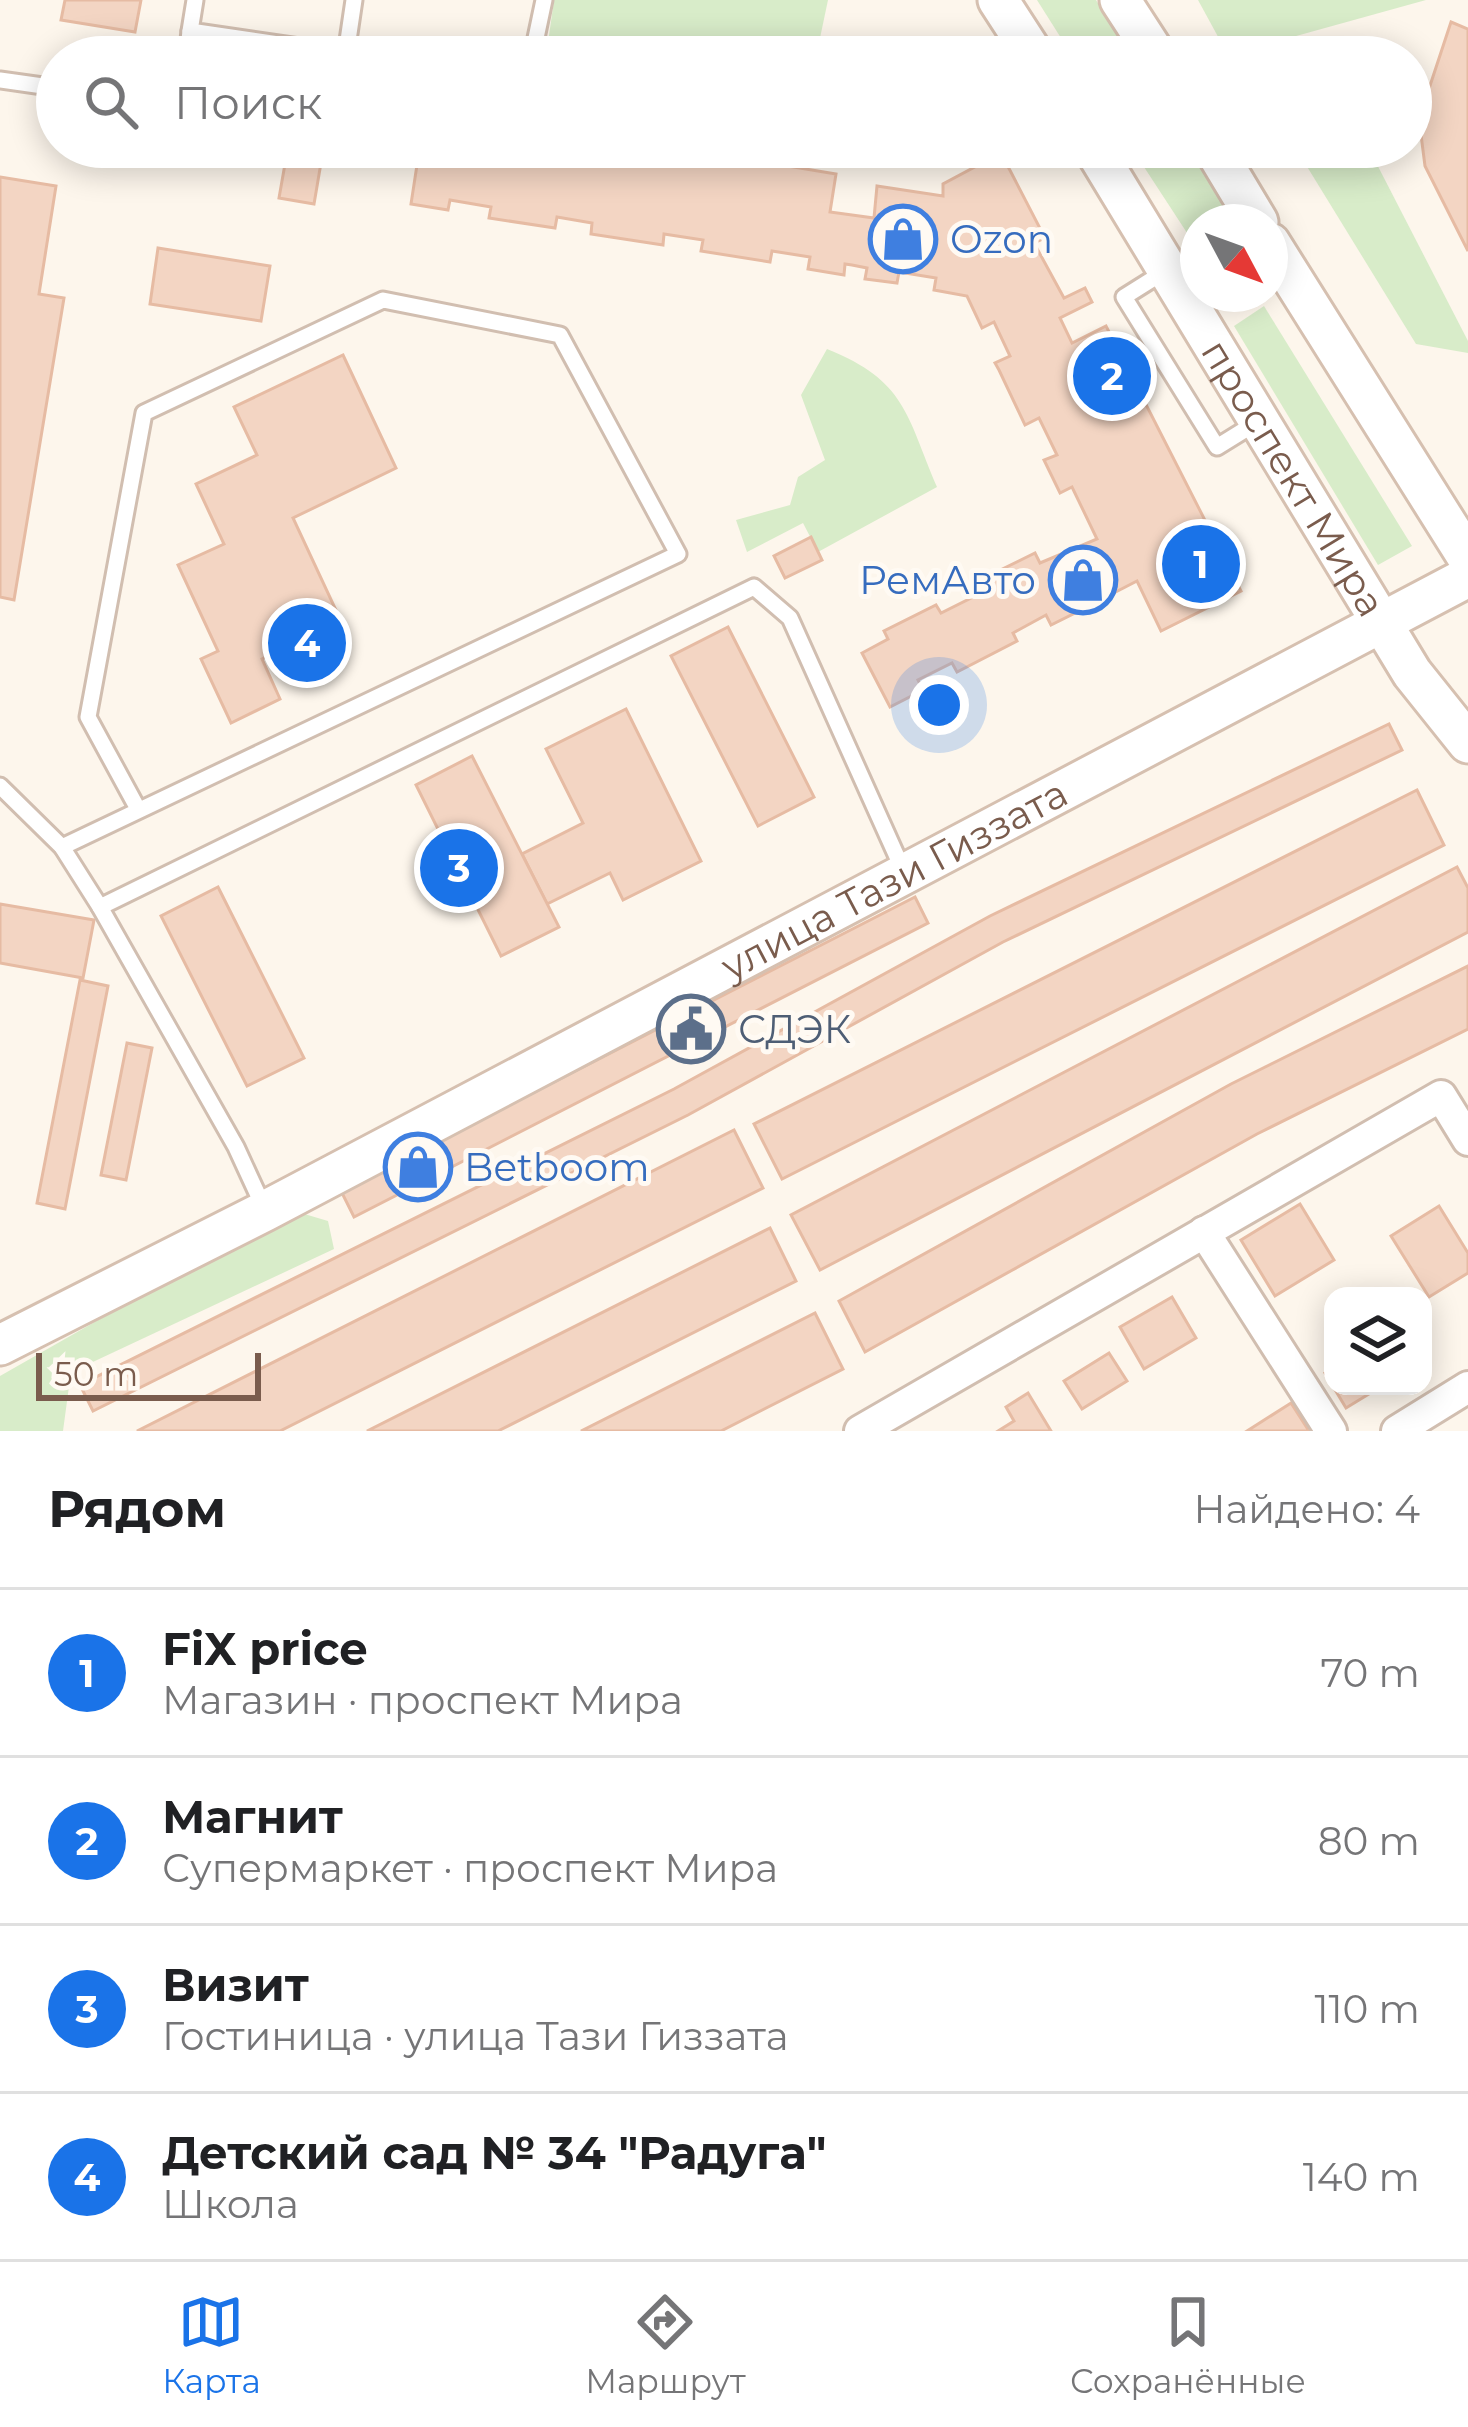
<!DOCTYPE html>
<html lang="ru">
<head>
<meta charset="utf-8">
<style>
  body { margin:0; font-family:Montserrat,sans-serif; background:#f2f2f2; color:#202124 }
  .controls { position:absolute; right:36px; bottom:36px; display:grid; overflow:hidden; border-radius:24px; box-shadow:0 6px 30px #0003 }
  .controls button { width:108px; height:108px; display:grid; place-items:center; padding:0; border:0; border-bottom:3px solid #e0e0e0; background:#fff; color:#202124; font:60px sans-serif }
  .compass { position:absolute; left:1180px; top:204px; width:108px; height:108px; border-radius:50%; background:#fff; box-shadow:0 6px 30px #0003; rotate:131deg }
  .scale { position:absolute; left:36px; bottom:30px; width:225px; box-sizing:border-box; padding-left:12px; border:6px solid #7a5c4d; border-top:0; font-size:33px; line-height:42px; white-space:nowrap; color:#7a5c4d; -webkit-text-stroke:9px #fffaf3; paint-order:stroke }
  .you { position:absolute; left:939px; top:705px; width:42px; height:42px; margin:-30px; border:9px solid #fff; border-radius:50%; background:#1a73e8; box-shadow:0 0 0 18px #1a73e833 }
  .badge { display:grid; place-items:center; width:78px; height:78px; border-radius:50%; background:#1a73e8; color:#fff; font-size:39px; font-weight:700 }
  .pin { position:absolute; translate:-50% -50%; border:6px solid #fff; box-shadow:0 3px 12px #0006 }
  .list { margin:0; padding:0; list-style:none }
  h2 { display:flex; justify-content:space-between; align-items:center; height:156px; margin:0; padding:0 48px; font-size:51px }
  h2 small { font-size:39px; font-weight:400; color:#757577 }
  .list li { display:grid; grid-template-columns:78px 1fr auto; gap:36px; align-items:center; box-sizing:border-box; height:168px; padding:0 48px; border-top:3px solid #e0e0e0 }
  .list b { display:block; font-size:45px; white-space:nowrap }
  .list p { margin:0; font-size:39px; white-space:nowrap; color:#757577 }
  .list em { font-size:39px; font-style:normal; color:#757577 }
  .icon { flex:none; width:66px; height:66px; fill:none; stroke:currentColor; stroke-width:2; stroke-linecap:round; stroke-linejoin:round }
  .map { position:relative; flex:none; width:1468px; height:1431px; overflow:hidden }
  .search { position:absolute; background:#fff; box-shadow:0 6px 30px #0003; left:36px; right:36px; top:36px; height:132px; display:flex; align-items:center; gap:30px; box-sizing:border-box; padding:0 42px; border-radius:66px; color:#757577; font-size:45px }
  .sheet { height:828px; background:#fff }
  nav { display:flex; justify-content:space-around; align-items:center; box-sizing:border-box; height:168px; border-top:3px solid #e0e0e0; background:#fff; font-size:33px; color:#757577 }
  nav a { display:grid; justify-items:center; gap:6px }
  nav .on { color:#1a73e8 }
  .map>svg:first-child { display:block }
  .green { fill:#d8ecc9 }
  .building { fill:#f3d5c3; stroke:#e6bba3; stroke-width:3 }
  .lines { fill:none; stroke-linecap:round; stroke-linejoin:round }
  .lane-casing { stroke:#d1beb0; stroke-width:21 }
  .street-casing { stroke:#d1beb0; stroke-width:36 }
  .secondary-casing { stroke:#d6c0b0; stroke-width:45 }
  .lane { stroke:#fff; stroke-width:15 }
  .street { stroke:#fff; stroke-width:30 }
  .secondary { stroke:#fff; stroke-width:39 }
  .labels { text-anchor:middle; dominant-baseline:central; stroke-width:10; stroke-linejoin:round; paint-order:stroke }
  .shop-label { font-size:39px; fill:#366cbe; stroke:#fffaf3; text-anchor:start }
  .street-label { font-size:39px; fill:#7a5c4d; stroke:#fffaf3 }
  .service-label { font-size:39px; fill:#4e5e75; stroke:#fffaf3; text-anchor:start }
</style>
</head>
<body>
<div class="map">
<svg width="1468" height="1431" viewBox="0 0 1468 1431">
  <rect width="100%" height="100%" fill="#fdf6ec"/>
  <g class="green">
    <polygon points="554,0 828,0 816,57 546,57"/>
    <polygon points="1037,0 1096,0 1132,57 1073,57"/>
    <polygon points="1198,0 1426,0 1228,55"/>
    <polygon points="1131,147 1188,147 1231,217 1198,222 1198,235 1191,239"/>
    <polygon points="1295,147 1368,147 1468,341 1468,353 1416,344"/>
    <polygon points="1264,306 1412,546 1378,565 1234,326"/>
    <path d="M 827,349 C 906,381 906,414 937,487 L 818,552 L 803,523 L 747,552 L 736,520 L 790,505 L 798,477 L 825,460 L 801,395 Z"/>
    <polygon points="301,1213 328,1221 334,1249 80,1368 70,1379 63,1431 0,1431 0,1376 272,1221"/>
  </g>
  <g class="building">
    <polygon points="65,0 141,0 135,32 61,20"/>
    <polygon points="1451,22 1468,29 1468,251 1425,166 1419,119"/>
    <polygon points="288,147 323,151 314,204 279,198"/>
    <polygon points="673,147 836,174 830,212 874,218 877,186 943,196 943,184 1001,153 1045,238 1034,243 1064,298 1085,288 1092,302 1060,318 1072,343 1106,326 1241,591 1161,631 1137,581 1104,598 1099,588 1078,599 1083,609 1051,625 1046,615 1013,633 1017,641 957,672 952,663 918,680 923,690 890,707 862,653 888,639 884,631 936,605 941,613 983,592 978,581 1035,553 1040,563 1097,539 1072,487 1060,493 1044,460 1057,455 1039,418 1025,425 999,370 995,363 1010,356 994,322 982,328 967,296 934,290 936,278 899,272 897,283 865,279 867,268 852,265 845,264 844,275 808,269 810,257 772,251 770,262 701,251 703,240 664,234 663,245 591,234 592,223 557,217 555,228 489,218 491,207 450,200 448,210 411,204 419,152 401,148"/>
    <polygon points="0,177 56,186 39,294 64,298 14,600 0,597"/>
    <polygon points="158,248 270,266 261,321 150,304"/>
    <polygon points="343,355 396,468 293,518 341,621 262,659 280,699 231,723 201,659 218,651 178,565 224,544 196,484 257,455 234,407"/>
    <polygon points="811,537 822,560 785,578 774,556"/>
    <polygon points="728,627 814,797 758,826 671,656"/>
    <polygon points="626,709 701,861 623,900 610,873 547,904 522,854 583,823 546,749"/>
    <polygon points="1389,724 1402,750 1003,942 688,1115 93,1411 80,1385 674,1089 990,916"/>
    <polygon points="472,756 559,927 501,956 416,785"/>
    <polygon points="1417,790 1444,845 782,1179 754,1124"/>
    <polygon points="1457,867 1468,888 1468,932 820,1270 791,1215"/>
    <polygon points="218,887 304,1058 247,1086 161,916"/>
    <polygon points="915,897 928,923 354,1217 341,1191"/>
    <polygon points="0,904 94,920 83,978 0,963"/>
    <polygon points="1468,966 1468,1029 1257,1134 865,1352 839,1301 1231,1084"/>
    <polygon points="80,980 108,986 65,1209 37,1203"/>
    <polygon points="127,1043 152,1048 126,1180 101,1175"/>
    <polygon points="734,1130 763,1188 280,1431 137,1431"/>
    <polygon points="1300,1204 1334,1260 1275,1296 1241,1240"/>
    <polygon points="1439,1206 1468,1253 1468,1273 1429,1297 1391,1236"/>
    <polygon points="770,1228 796,1281 498,1431 367,1431"/>
    <polygon points="1172,1297 1196,1338 1144,1369 1120,1327"/>
    <polygon points="815,1313 843,1369 721,1431 581,1431"/>
    <polygon points="1109,1353 1127,1381 1082,1409 1064,1381"/>
    <polygon points="1333,1368 1333,1386 1382,1386 1346,1408 1325,1373"/>
    <polygon points="1028,1393 1051,1431 998,1431 1014,1421 1006,1407"/>
    <polygon points="1291,1403 1309,1431 1247,1431"/>
  </g>
  <g class="lines">
    <defs>
      <g id="lane">
        <polyline points="195,0 190,31 368,57"/>
        <polyline points="346,54 354,0"/>
        <polyline points="187,57 190,31"/>
        <polyline points="532,57 544,0"/>
        <polyline points="0,80 57,88"/>
        <polyline points="1167,270 1124,297 1217,447 1259,421"/>
        <polyline points="0,786 62,847 100,907"/>
        <polyline points="62,847 678,554 560,335 383,300 144,413 88,717 138,809"/>
        <polyline points="264,1208 236,1147 100,907 754,587 790,618 903,870"/>
      </g>
      <g id="street">
        <polyline points="1204,1232 1331,1431"/>
        <polyline points="860,1431 1441,1096 1468,1140"/>
        <polyline points="1397,1431 1468,1387"/>
      </g>
      <g id="secondary">
        <polyline points="998,0 1035,57"/>
        <polyline points="1120,0 1157,57"/>
        <path id="s1" d="M 1093,147 L 1412,673 L 1468,743"/>
        <polyline points="1213,147 1258,222"/>
        <polyline points="1270,243 1468,558"/>
        <path id="s2" d="M 0,1345 L 265,1211 L 1468,577"/>
      </g>
    </defs>
    <use href="#lane" class="lane-casing"/>
    <use href="#street" class="street-casing"/>
    <use href="#secondary" class="secondary-casing"/>
    <use href="#lane" class="lane"/>
    <use href="#street" class="street"/>
    <use href="#secondary" class="secondary"/>
  </g>
  <defs>
    <symbol id="shop-ring" viewBox="-11 -11 22 22"><circle r="9.5" fill="#fffaf3" stroke="#3f7fe0" stroke-width="1.5"/><path d="M-5-2.5h2.3a2.7 3.5 0 0 1 5.4 0H5L5.5 6h-11ZM-1.5-2.5h3a1.5 2.3 0 0 0-3 0Z" fill="#3f7fe0"/></symbol>
    <symbol id="civic-ring" viewBox="-11 -11 22 22"><circle r="9.5" fill="#fffaf3" stroke="#5c6f8a" stroke-width="1.5"/><path d="M-.6-6.5H3V-4.5H.6V-3L4-1V1h2V6H-6V1h2V-1L-.6-3ZM-1.2 2.5V6h2.4V2.5Z" fill="#5c6f8a"/></symbol>
  </defs>
  <g fill-rule="evenodd">
    <use href="#shop-ring" x="865" y="201" width="76" height="76"/>
    <use href="#shop-ring" x="1045" y="542" width="76" height="76"/>
    <use href="#civic-ring" x="653" y="991" width="76" height="76"/>
    <use href="#shop-ring" x="380" y="1129" width="76" height="76"/>
  </g>
  <g class="labels">
    <g class="shop-label">
      <text x="950" y="239">Ozon</text>
      <text x="1036" y="580" text-anchor="end">РемАвто</text>
      <text x="464" y="1167">Betboom</text>
    </g>
    <g class="street-label">
      <text stroke="none"><textPath href="#s1" startOffset="387">проспект Мира</textPath></text>
      <text stroke="none"><textPath href="#s2" startOffset="1008">улица Тази Гиззата</textPath></text>
    </g>
    <g class="service-label">
      <text x="738" y="1029">СДЭК</text>
    </g>
  </g>
</svg>
<div class="controls">
<button><svg class="icon" aria-label="layers" viewBox="0 0 24 24"><path d="M12 4l9 5-9 5-9-5zM3 14l9 5 9-5"/></svg></button>
</div>
<svg class="compass" viewBox="-18 -18 36 36"><path d="M0-13l5 13h-10z" fill="#e53935"/><path d="M0 13l5-13h-10z" fill="#757577"/></svg>
<div class="scale">50 m</div>
<div class="you"></div>
<div class="pin badge" style="left:1201px;top:564px">1</div>
<div class="pin badge" style="left:1112px;top:376px">2</div>
<div class="pin badge" style="left:459px;top:868px">3</div>
<div class="pin badge" style="left:307px;top:643px">4</div>
<div class="search"><svg class="icon" aria-label="search" viewBox="0 0 24 24"><circle cx="10" cy="10" r="6"/><path d="M15 15l6 6"/></svg>Поиск</div>
</div>
<section class="sheet">
<h2>Рядом<small>Найдено: 4</small></h2>
<ul class="list">
<li><span class="badge">1</span><div><b>FiX price</b><p>Магазин · проспект Мира</p></div><em>70 m</em></li>
<li><span class="badge">2</span><div><b>Магнит</b><p>Супермаркет · проспект Мира</p></div><em>80 m</em></li>
<li><span class="badge">3</span><div><b>Визит</b><p>Гостиница · улица Тази Гиззата</p></div><em>110 m</em></li>
<li><span class="badge">4</span><div><b>Детский сад № 34 &quot;Радуга&quot;</b><p>Школа</p></div><em>140 m</em></li>
</ul>
</section>
<nav>
<a class="on"><svg class="icon" aria-label="map" viewBox="0 0 24 24"><path d="M3 6l6-2 6 2 6-2v14l-6 2-6-2-6 2zM9 4v14M15 6v14"/></svg>Карта</a>
<a><svg class="icon" aria-label="directions" viewBox="0 0 24 24"><path d="M12 3l9 9-9 9-9-9zM9 14v-3h6M13 9l2 2-2 2"/></svg>Маршрут</a>
<a><svg class="icon" aria-label="saved" viewBox="0 0 24 24"><path d="M7 4h10v16l-5-4-5 4z"/></svg>Сохранённые</a>
</nav>
</body>
</html>
